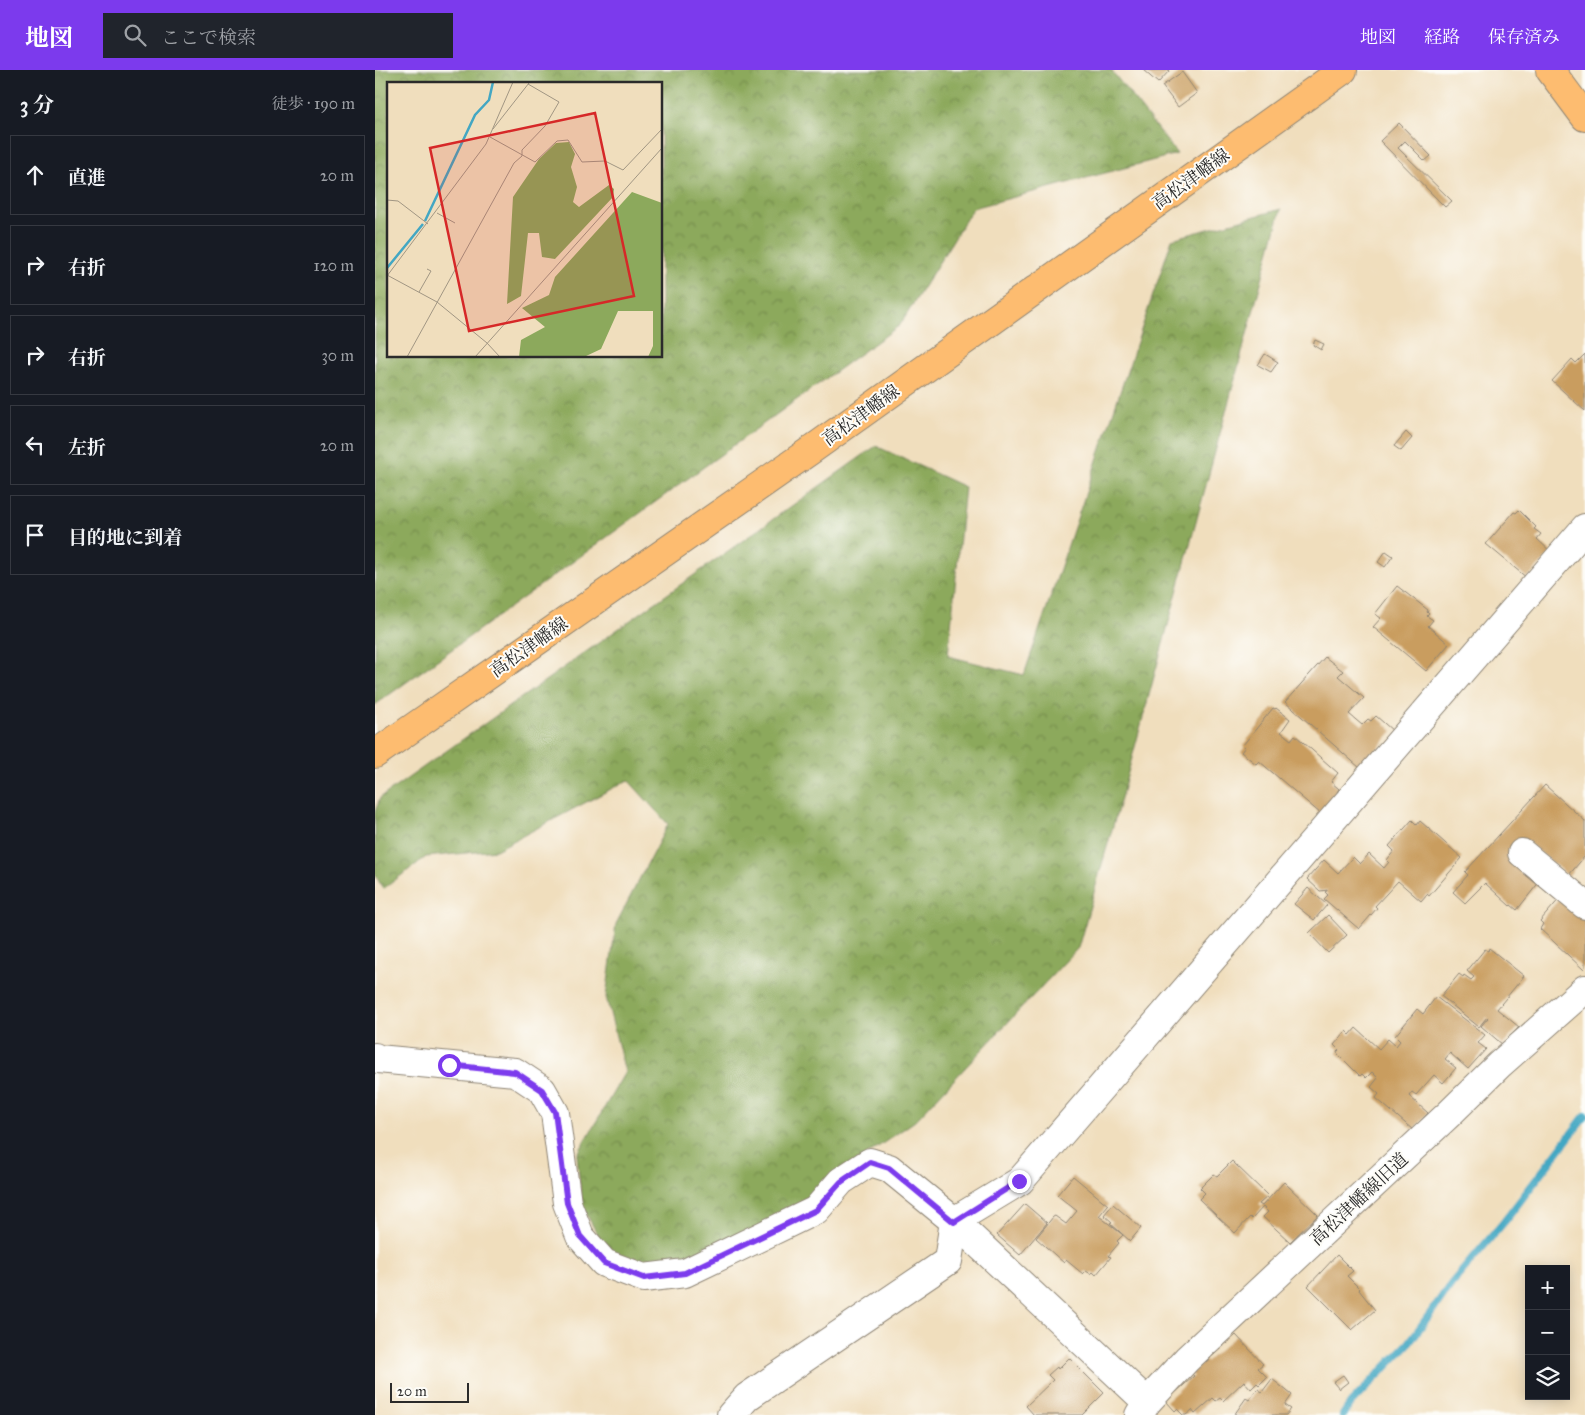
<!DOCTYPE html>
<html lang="ja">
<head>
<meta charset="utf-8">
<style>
  body { margin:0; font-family:"IM FELL Great Primer","Noto Serif JP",serif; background:#20242c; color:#f1f3f6 }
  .controls { position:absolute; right:15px; bottom:15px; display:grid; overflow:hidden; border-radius:0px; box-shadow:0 2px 12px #0003 }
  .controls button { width:45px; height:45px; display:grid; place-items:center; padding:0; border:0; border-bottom:1px solid #363941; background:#171b24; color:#f1f3f6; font:25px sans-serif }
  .scale { position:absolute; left:15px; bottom:12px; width:79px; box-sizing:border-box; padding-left:5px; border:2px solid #2b2b2b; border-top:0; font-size:14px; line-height:18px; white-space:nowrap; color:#2b2b2b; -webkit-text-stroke:4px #fdfcf7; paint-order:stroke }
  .stop { position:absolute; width:15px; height:15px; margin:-11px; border:4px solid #7c3aed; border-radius:50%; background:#fff }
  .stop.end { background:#7c3aed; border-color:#fff; box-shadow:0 1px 5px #0008 }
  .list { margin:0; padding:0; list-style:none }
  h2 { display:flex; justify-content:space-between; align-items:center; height:65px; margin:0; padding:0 20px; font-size:21px }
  h2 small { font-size:16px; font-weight:400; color:#9ea1a6 }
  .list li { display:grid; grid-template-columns:32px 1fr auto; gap:15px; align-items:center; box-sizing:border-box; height:80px; margin:0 10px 10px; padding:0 10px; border:1px solid #363941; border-radius:0px }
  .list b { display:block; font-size:19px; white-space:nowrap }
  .list em { font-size:16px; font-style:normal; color:#9ea1a6 }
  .icon { flex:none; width:28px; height:28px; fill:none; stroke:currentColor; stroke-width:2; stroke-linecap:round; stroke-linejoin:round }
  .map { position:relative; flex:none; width:1210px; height:1345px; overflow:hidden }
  header { display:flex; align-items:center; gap:30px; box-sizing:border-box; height:70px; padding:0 25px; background:#7c3aed; color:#fff }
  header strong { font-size:24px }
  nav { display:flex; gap:28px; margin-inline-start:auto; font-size:18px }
  .search { width:350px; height:45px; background:#20242c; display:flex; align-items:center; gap:12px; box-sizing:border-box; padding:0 18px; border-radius:0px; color:#9ea1a6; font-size:19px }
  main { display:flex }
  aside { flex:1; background:#171b24 }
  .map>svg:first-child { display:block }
  .forest { fill:url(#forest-crowns); stroke:#5c6a44; fill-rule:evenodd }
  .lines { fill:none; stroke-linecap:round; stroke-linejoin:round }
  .stream { stroke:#43a7c3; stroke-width:8 }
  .building { fill:#c99d5f }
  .minor-casing { stroke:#8e8474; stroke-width:30 }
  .major-casing { stroke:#8e8474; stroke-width:30 }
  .minor { stroke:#fff; stroke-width:28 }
  .major { stroke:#fdbc6f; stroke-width:28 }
  .route { stroke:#7c3aed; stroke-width:6 }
  .labels { text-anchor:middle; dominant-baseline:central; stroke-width:4; stroke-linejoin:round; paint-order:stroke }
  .street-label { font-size:18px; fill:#2b2b2b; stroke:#fdfcf7 }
  .inset-river { fill:none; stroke:#43a7c3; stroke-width:2.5 }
  .inset-road { fill:none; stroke:#a19683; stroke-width:1 }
  .view { fill:#d62828; fill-opacity:0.15; stroke:#d62828; stroke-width:2.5 }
  .inset-edge { fill:none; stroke:#2b2b2b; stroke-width:2.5 }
</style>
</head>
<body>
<header>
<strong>地図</strong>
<div class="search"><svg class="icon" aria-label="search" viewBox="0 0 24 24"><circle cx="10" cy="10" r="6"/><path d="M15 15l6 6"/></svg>ここで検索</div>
<nav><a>地図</a><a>経路</a><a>保存済み</a></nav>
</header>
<main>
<aside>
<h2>3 分<small>徒歩 · 190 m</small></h2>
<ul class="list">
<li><svg class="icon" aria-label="ahead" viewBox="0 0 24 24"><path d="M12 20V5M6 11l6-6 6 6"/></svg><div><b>直進</b></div><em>20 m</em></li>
<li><svg class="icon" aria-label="right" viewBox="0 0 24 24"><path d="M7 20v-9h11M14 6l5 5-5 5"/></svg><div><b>右折</b></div><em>120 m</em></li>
<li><svg class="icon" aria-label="right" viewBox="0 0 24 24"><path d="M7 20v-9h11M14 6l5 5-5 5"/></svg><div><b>右折</b></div><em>30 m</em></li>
<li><svg class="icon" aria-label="left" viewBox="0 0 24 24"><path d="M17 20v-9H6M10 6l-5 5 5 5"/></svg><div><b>左折</b></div><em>20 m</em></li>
<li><svg class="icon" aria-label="arrive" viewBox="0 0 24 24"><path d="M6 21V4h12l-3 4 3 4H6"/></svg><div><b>目的地に到着</b></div></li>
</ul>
</aside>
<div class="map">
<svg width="1210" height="1345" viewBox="0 0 1210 1345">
  <defs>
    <pattern id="forest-crowns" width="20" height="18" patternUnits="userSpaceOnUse" patternTransform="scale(1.25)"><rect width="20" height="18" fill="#8ca95c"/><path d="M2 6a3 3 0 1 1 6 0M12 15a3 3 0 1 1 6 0" fill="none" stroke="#738a4c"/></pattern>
  </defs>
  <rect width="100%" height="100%" fill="#fdfcf7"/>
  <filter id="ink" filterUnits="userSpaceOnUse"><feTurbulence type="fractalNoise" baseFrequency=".02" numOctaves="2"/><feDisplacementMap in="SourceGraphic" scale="10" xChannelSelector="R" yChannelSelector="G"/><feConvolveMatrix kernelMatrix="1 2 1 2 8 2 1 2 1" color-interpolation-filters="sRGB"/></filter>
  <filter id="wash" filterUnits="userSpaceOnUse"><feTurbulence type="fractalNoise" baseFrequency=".0096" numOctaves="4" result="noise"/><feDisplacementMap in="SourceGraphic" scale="20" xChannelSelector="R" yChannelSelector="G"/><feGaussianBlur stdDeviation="1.12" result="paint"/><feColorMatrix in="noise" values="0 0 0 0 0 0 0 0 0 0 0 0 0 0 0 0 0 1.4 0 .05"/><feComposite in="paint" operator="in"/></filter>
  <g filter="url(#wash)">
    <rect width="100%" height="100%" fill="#f0debd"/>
    <g class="forest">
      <path d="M 0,0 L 736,0 L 802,84 L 598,138 L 525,255 L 0,635 ZM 14,14 L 286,14 L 286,286 L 14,286 Z"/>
      <polygon points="906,139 748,721 703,878 540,1051 467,1102 418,1147 323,1192 268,1197 230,1178 207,1136 202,1085 250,1002 231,927 241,854 293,754 253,710 121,780 51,787 8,819 0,804 0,742 5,728 501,376 590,417 573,586 649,605 797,169"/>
    </g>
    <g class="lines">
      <polyline class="stream" points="968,1345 976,1333 1034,1273 1077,1213 1129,1152 1210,1046"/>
    </g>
    <g id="blocks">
      <g class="building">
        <polygon points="768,0 795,0 783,13"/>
        <polygon points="807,2 822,23 803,37 787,16"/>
        <polygon points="1024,53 1056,86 1050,91 1030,71 1023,78 1077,131 1070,137 1005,71"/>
        <polygon points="940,270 949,274 946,280 938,275"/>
        <polygon points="890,284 903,292 896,302 883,295"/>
        <polygon points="1210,284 1210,341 1177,311 1197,289 1201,293"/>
        <polygon points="1031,362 1037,368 1026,381 1019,376"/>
        <polygon points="1144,440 1161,457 1159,459 1166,464 1162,469 1177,483 1152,508 1111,474 1139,442 1141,443"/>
        <polygon points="1011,481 1018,486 1010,497 1003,492"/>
        <polygon points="1022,516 1053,540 1052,542 1054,544 1052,546 1058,550 1053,556 1074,574 1051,601 998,557 1006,548 1000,544"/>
        <polygon points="950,587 968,601 963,606 989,628 974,644 987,655 993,649 996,651 1001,646 1018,661 985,698 910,632"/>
        <polygon points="898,638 900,639 901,638 915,649 906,662 916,670 920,665 963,703 956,712 964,719 962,722 963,723 946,744 884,691 881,694 866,682 870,677 868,675"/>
        <polygon points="1170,715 1210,751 1210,786 1193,806 1150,770 1134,787 1165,811 1142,840 1136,835 1135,836 1110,813 1090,833 1078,822 1093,805 1090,802"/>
        <polygon points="1037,750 1042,755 1045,751 1087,788 1054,826 1052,824 1046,831 1023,811 1000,836 1002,838 984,859 949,829 953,825 950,822 953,820 945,821 932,809 949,790 963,803 978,787 985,794 994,784 1009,798 1014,792 1012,790 1019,781 1014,776"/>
        <polygon points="933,818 952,835 939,850 919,834"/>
        <polygon points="1186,827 1210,843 1210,897 1208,899 1165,859 1168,854 1165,851"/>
        <polygon points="953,845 972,865 953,883 934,863"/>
        <polygon points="1114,878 1149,906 1122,939 1144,957 1128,975 1106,956 1113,948 1112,947 1104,957 1066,926 1084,904 1088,907 1089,905 1096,910 1099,907 1092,901 1110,879 1113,881"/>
        <polygon points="1061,927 1110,965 1103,973 1111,979 1093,999 1075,983 1070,989 1081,998 1068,1013 1059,1005 1041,1025 1037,1022 1034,1026 1053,1043 1038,1060 1001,1028 1004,1024 996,1017 1003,1008 997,1002 991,1008 987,1004 985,1006 963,984 962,982 964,980 959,975 971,961 975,965 981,958 1004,979 1013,969 1021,976 1025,971 1020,966 1042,939 1048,944"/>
        <polygon points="857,1091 893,1126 884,1134 887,1136 909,1112 943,1145 915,1172 888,1147 893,1142 888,1137 877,1149 875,1147 860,1163 824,1129 830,1123 825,1118 839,1104 842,1106"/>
        <polygon points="698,1106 733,1135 724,1146 748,1165 742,1171 744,1173 733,1186 736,1187 721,1205 718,1202 716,1204 711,1201 708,1204 691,1190 689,1193 661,1168 678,1147 680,1146 691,1154 702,1141 682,1125"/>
        <polygon points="650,1134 672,1153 645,1185 622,1165"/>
        <polygon points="738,1134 766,1158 755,1171 735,1153 737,1152 729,1145"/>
        <polygon points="962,1185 978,1201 972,1206 985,1219 984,1220 1000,1240 977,1260 933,1216"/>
        <polygon points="861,1265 888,1294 883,1298 892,1307 884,1315 882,1313 876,1319 869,1311 848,1331 845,1328 841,1331 838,1328 820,1344 817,1340 811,1345 808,1345 802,1339 800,1341 791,1331 819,1306 816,1303 830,1290 831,1292"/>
        <polygon points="694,1288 729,1323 707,1345 659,1345 651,1336 678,1310 673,1305 682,1297 683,1299"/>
        <polygon points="968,1305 973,1312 964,1319 958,1312"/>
        <polygon points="897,1309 917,1325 910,1335 916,1339 911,1345 859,1345 871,1328 874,1330 883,1319 887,1322"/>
      </g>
    </g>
  </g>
  <g filter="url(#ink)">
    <use href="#blocks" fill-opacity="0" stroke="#8e8474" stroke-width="1"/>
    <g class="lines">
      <defs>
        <g id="minor">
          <polyline points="1147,783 1210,835"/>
          <polyline points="0,987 3,989 140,1002 167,1020 180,1043 192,1133 205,1166 229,1193 269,1208 310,1203 441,1140 466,1111 495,1092 514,1098 579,1151 772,1332"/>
          <polyline points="356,1345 372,1327 573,1191 579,1151 645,1111 1210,458"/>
          <polyline points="764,1345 772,1332 812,1289 1074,1044 1124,995 1210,919"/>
        </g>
        <g id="major">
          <polyline points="1175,0 1210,47"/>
          <polyline points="0,684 439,378 968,0"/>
        </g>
      </defs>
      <use href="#minor" class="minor-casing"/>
      <use href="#major" class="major-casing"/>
      <use href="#minor" class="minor"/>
      <use href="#major" class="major"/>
    </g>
  </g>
  <g class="lines" filter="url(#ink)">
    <polyline class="route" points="74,995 140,1002 167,1020 180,1042 192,1133 205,1166 229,1193 269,1208 310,1203 441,1140 466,1112 495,1092 514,1098 579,1152 644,1111"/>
  </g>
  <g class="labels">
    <g class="street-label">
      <text transform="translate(816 109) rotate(-36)">高松津幡線</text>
      <text transform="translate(486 345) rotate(-36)">高松津幡線</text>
      <text transform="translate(154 577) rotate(-35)">高松津幡線</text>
      <text transform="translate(984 1129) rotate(-43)">高松津幡線旧道</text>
    </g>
  </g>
  <g transform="translate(12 12)">
    <rect width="275" height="275" fill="#f0debd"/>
    <path d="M 182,60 L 188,72 L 184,85 L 190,105 L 186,120 L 192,125 L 222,103 L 227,107 L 226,115 L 168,177 L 155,175 L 152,151 L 141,151 L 134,214 L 120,222 L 126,115 L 152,77 L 169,61 ZM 245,110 L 275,121 L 275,275 L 261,275 L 266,264 L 266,229 L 231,229 L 214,267 L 197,275 L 132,275 L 134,258 L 158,245 L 135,226 L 162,213 L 168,195 Z" fill="#8ca95c"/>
    <path class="inset-river" d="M 38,139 L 88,33 L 102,18 L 106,0M 0,186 L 36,142"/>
    <path class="inset-road" d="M 106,47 L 142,1M 103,55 L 148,80 L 170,59 L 181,58 L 195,80 L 218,79 L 236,88 L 275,47M 0,118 L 11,119 L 41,142M 50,131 L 68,141M 0,193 L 50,220 L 100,261M 0,194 L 99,62 L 126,0M 32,210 L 44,189 L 40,187M 100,261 L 113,275M 20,275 L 127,81 L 135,74 L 135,68 L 158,44 L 172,20 L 141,2M 88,275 L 275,66"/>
    <path class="view" d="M 208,31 L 247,214 L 82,249 L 43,66 Z"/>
    <rect width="275" height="275" class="inset-edge"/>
  </g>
</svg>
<div class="controls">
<button>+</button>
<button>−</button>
<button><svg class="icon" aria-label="layers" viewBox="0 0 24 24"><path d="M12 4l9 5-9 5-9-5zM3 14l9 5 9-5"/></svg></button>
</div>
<div class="scale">20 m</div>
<div class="stop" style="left:74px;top:995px"></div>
<div class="stop end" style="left:644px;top:1111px"></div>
</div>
</main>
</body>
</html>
